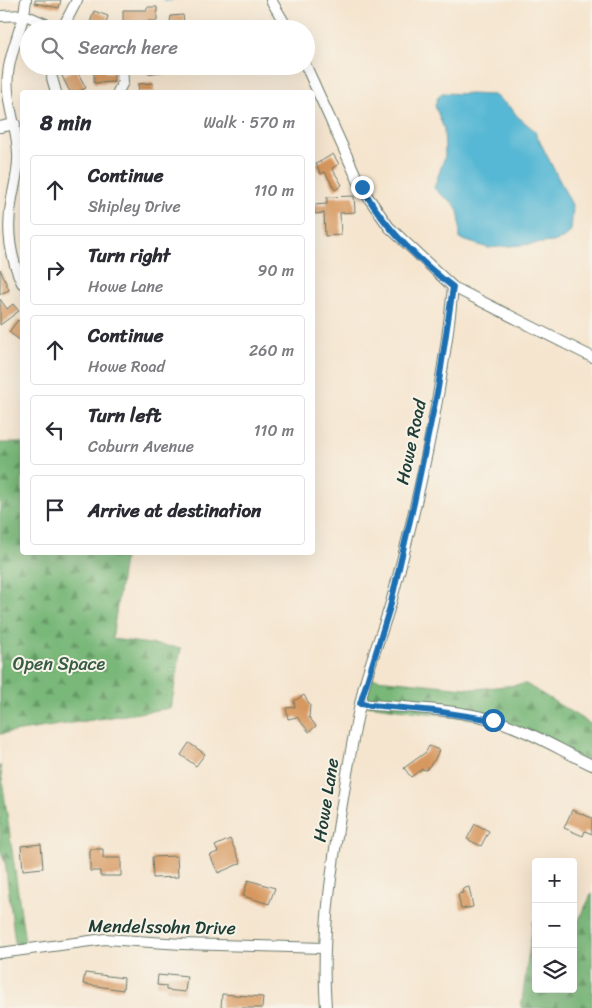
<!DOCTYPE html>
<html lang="en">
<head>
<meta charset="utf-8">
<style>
  body { margin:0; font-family:Sriracha,sans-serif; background:#f7f7f7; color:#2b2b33 }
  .controls { position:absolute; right:15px; bottom:15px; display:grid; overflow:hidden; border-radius:5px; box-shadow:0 5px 20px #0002 }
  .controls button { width:45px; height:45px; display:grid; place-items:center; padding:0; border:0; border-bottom:1px solid #e1e1e2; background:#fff; color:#2b2b33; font:25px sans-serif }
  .stop { position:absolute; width:15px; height:15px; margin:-11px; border:4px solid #1f6fb2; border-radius:50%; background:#fff }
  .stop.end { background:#1f6fb2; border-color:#fff; box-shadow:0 1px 5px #0008 }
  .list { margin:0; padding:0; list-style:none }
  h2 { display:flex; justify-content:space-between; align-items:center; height:65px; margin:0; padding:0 20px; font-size:21px }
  h2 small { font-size:16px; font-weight:400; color:#7c7c81 }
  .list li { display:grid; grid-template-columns:32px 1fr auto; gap:15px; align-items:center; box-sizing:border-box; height:70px; margin:0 10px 10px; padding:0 10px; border:1px solid #e1e1e2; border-radius:5px }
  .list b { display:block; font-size:19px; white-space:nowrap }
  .list p { margin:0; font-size:16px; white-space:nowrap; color:#7c7c81 }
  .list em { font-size:16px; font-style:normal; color:#7c7c81 }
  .icon { flex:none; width:28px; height:28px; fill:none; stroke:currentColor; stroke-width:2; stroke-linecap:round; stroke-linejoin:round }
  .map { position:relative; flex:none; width:592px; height:1008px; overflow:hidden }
  .search { position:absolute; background:#fff; box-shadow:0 5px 20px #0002; left:20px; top:20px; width:295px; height:55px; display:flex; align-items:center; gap:12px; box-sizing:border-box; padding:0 18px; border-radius:28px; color:#7c7c81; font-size:19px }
  .panel { position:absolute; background:#fff; box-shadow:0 5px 20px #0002; left:20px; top:90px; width:295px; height:465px; border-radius:5px }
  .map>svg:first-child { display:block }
  .forest { fill:url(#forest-firs); stroke:#4c7a56 }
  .water { fill:#56b8d4; stroke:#3a7a84 }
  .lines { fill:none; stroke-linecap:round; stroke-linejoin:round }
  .stream { stroke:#56b8d4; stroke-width:2.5 }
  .building { fill:#d7985f }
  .street-casing { stroke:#6a786a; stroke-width:12 }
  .street { stroke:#fff; stroke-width:10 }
  .route { stroke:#1f6fb2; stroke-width:6 }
  .labels { text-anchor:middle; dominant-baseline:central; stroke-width:4; stroke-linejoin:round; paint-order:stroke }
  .street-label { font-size:18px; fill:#1f3d34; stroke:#f7f3e8 }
  .park-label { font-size:18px; fill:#375c46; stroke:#f7f3e8 }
</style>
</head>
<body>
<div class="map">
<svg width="592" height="1008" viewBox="0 0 592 1008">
  <defs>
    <pattern id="forest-firs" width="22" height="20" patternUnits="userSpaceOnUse" patternTransform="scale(1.25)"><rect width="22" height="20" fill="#79b879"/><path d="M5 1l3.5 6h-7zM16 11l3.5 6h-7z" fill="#639764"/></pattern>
  </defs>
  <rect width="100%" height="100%" fill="#f7f3e8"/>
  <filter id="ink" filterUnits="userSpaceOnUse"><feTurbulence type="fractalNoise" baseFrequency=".02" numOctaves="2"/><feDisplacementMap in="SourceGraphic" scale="10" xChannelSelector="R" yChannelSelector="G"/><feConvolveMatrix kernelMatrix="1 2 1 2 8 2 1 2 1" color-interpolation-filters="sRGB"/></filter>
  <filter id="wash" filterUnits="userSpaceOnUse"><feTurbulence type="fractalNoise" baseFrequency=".0096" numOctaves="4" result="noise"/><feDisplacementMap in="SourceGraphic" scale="20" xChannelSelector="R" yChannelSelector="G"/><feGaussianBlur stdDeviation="1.12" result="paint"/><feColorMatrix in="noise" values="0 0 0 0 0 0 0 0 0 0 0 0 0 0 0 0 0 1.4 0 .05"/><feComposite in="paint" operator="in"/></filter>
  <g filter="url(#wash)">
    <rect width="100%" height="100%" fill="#f5e5cf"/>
    <g class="forest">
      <polygon points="0,443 22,443 22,552 125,553 112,639 181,648 171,708 0,734"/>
      <polygon points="367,678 475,689 526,684 592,725 592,765 502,723 360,704"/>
      <polygon points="0,765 26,949 16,951 5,862 0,851"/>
      <polygon points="592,893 592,1008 521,1008 533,922 536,924 536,989 573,989 573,932"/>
    </g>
    <path class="water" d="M 442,93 L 494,95 L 512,109 L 517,116 L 534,130 L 573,207 L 571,230 L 565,238 L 553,242 L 488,248 L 460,239 C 459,228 462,211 453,203 C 447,197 439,195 434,188 L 445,156 L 444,129 L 435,106 L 437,99 Z"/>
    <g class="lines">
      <polyline class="stream" points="165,0 171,0"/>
    </g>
    <g id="blocks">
      <g class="building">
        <polygon points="35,0 61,0 59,8 35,3"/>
        <polygon points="147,7 157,7 157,21 148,21 148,26 127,26 127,22 123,22 123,10 147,10"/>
        <polygon points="94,11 108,16 106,23 120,29 92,29 94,24 90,23"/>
        <polygon points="183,15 185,29 169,29 171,16"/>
        <polygon points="94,66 105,66 105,72 114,72 114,82 94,83"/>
        <polygon points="147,66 172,66 173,70 148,74"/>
        <polygon points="76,69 86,88 77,92 70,92 62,76"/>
        <polygon points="153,83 154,92 139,92 138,84"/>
        <polygon points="333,154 339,164 332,168 342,185 335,190 325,172 321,174 316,164"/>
        <polygon points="354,196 355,212 340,213 341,235 325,236 324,213 315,214 314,205 327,204 327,197"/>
        <polygon points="0,269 9,290 0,294"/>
        <polygon points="0,299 7,309 13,304 19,311 0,325"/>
        <polygon points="18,320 22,323 22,342 9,332"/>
        <polygon points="304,695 310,705 309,717 316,726 309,732 297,717 288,719 286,708 295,707 294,701"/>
        <polygon points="189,743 205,754 196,766 181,755"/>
        <polygon points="429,746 439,750 435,759 426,770 422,769 411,777 404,768 426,752"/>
        <polygon points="572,810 592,818 592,834 585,831 583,836 564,828"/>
        <polygon points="475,824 489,831 481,846 467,839"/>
        <polygon points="230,839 241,863 218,873 210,855 218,852 215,846"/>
        <polygon points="41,844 43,868 23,870 21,846"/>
        <polygon points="90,849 103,849 103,858 121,858 121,876 100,876 100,871 90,871"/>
        <polygon points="177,856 178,877 153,878 152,857"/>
        <polygon points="248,880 275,888 269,904 243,896"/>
        <polygon points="469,887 473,907 461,909 458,894 463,893 462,889"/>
        <polygon points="85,973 124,978 123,990 83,984"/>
        <polygon points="168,974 187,976 185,992 166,990 166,986 157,985 158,975 167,976"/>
        <polygon points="222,994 263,997 262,1008 221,1008"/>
      </g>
    </g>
  </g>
  <g filter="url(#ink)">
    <use href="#blocks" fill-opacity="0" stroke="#6a786a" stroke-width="1"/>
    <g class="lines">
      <defs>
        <g id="street">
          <polyline points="271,0 288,29"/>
          <polyline points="0,16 25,15 57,29"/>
          <polyline points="62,29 77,0"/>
          <polyline points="306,66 361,187 389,227 453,287 592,357"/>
          <polyline points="52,78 56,92"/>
          <polyline points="118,92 123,82 122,66"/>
          <polyline points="0,127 15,124"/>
          <path d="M 22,283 C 9,255 6,228 12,198 C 15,182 19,169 18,153 C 17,126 5,100 8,74 C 10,49 24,26 26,0"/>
          <path d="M 360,704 C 404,708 451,708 494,720 C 528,730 560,750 592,765"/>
          <polyline points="0,953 105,939 182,944 324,948"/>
          <path d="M 326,1008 C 321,943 330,880 340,816 C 347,772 354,729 364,686 C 372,656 384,628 392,599 C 419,498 443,392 453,287"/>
        </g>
      </defs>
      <use href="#street" class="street-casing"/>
      <use href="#street" class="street"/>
    </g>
  </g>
  <g class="lines" filter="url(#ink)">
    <path class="route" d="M 362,187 C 383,226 418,260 453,287 L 438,388 L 414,503 L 390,607 L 360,704 L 435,711 L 493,720"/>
  </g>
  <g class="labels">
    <g class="street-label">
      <text transform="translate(411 442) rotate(-78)">Howe Road</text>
      <text transform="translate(326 800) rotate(-81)">Howe Lane</text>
      <text transform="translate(162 927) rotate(1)">Mendelssohn Drive</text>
    </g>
    <g class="park-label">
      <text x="59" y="664">Open Space</text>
    </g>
  </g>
</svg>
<div class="controls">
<button>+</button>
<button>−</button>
<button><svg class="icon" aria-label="layers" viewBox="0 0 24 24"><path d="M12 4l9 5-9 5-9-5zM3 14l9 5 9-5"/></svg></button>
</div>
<div class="stop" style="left:493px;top:720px"></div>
<div class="stop end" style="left:362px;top:187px"></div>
<div class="search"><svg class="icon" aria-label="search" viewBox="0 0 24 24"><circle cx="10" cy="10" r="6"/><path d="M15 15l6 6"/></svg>Search here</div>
<section class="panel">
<h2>8 min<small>Walk · 570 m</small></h2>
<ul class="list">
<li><svg class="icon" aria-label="ahead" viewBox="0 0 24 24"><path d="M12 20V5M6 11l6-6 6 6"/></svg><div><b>Continue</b><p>Shipley Drive</p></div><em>110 m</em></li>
<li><svg class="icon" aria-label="right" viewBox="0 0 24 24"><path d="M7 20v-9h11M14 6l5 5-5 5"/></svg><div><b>Turn right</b><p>Howe Lane</p></div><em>90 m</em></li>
<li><svg class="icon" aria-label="ahead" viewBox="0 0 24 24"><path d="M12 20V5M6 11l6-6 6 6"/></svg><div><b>Continue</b><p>Howe Road</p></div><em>260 m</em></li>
<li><svg class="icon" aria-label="left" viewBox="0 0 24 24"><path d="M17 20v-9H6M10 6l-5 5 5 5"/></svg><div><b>Turn left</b><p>Coburn Avenue</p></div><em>110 m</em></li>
<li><svg class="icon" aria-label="arrive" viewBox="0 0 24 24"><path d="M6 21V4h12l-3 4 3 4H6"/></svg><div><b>Arrive at destination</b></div></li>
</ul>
</section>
</div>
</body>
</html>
